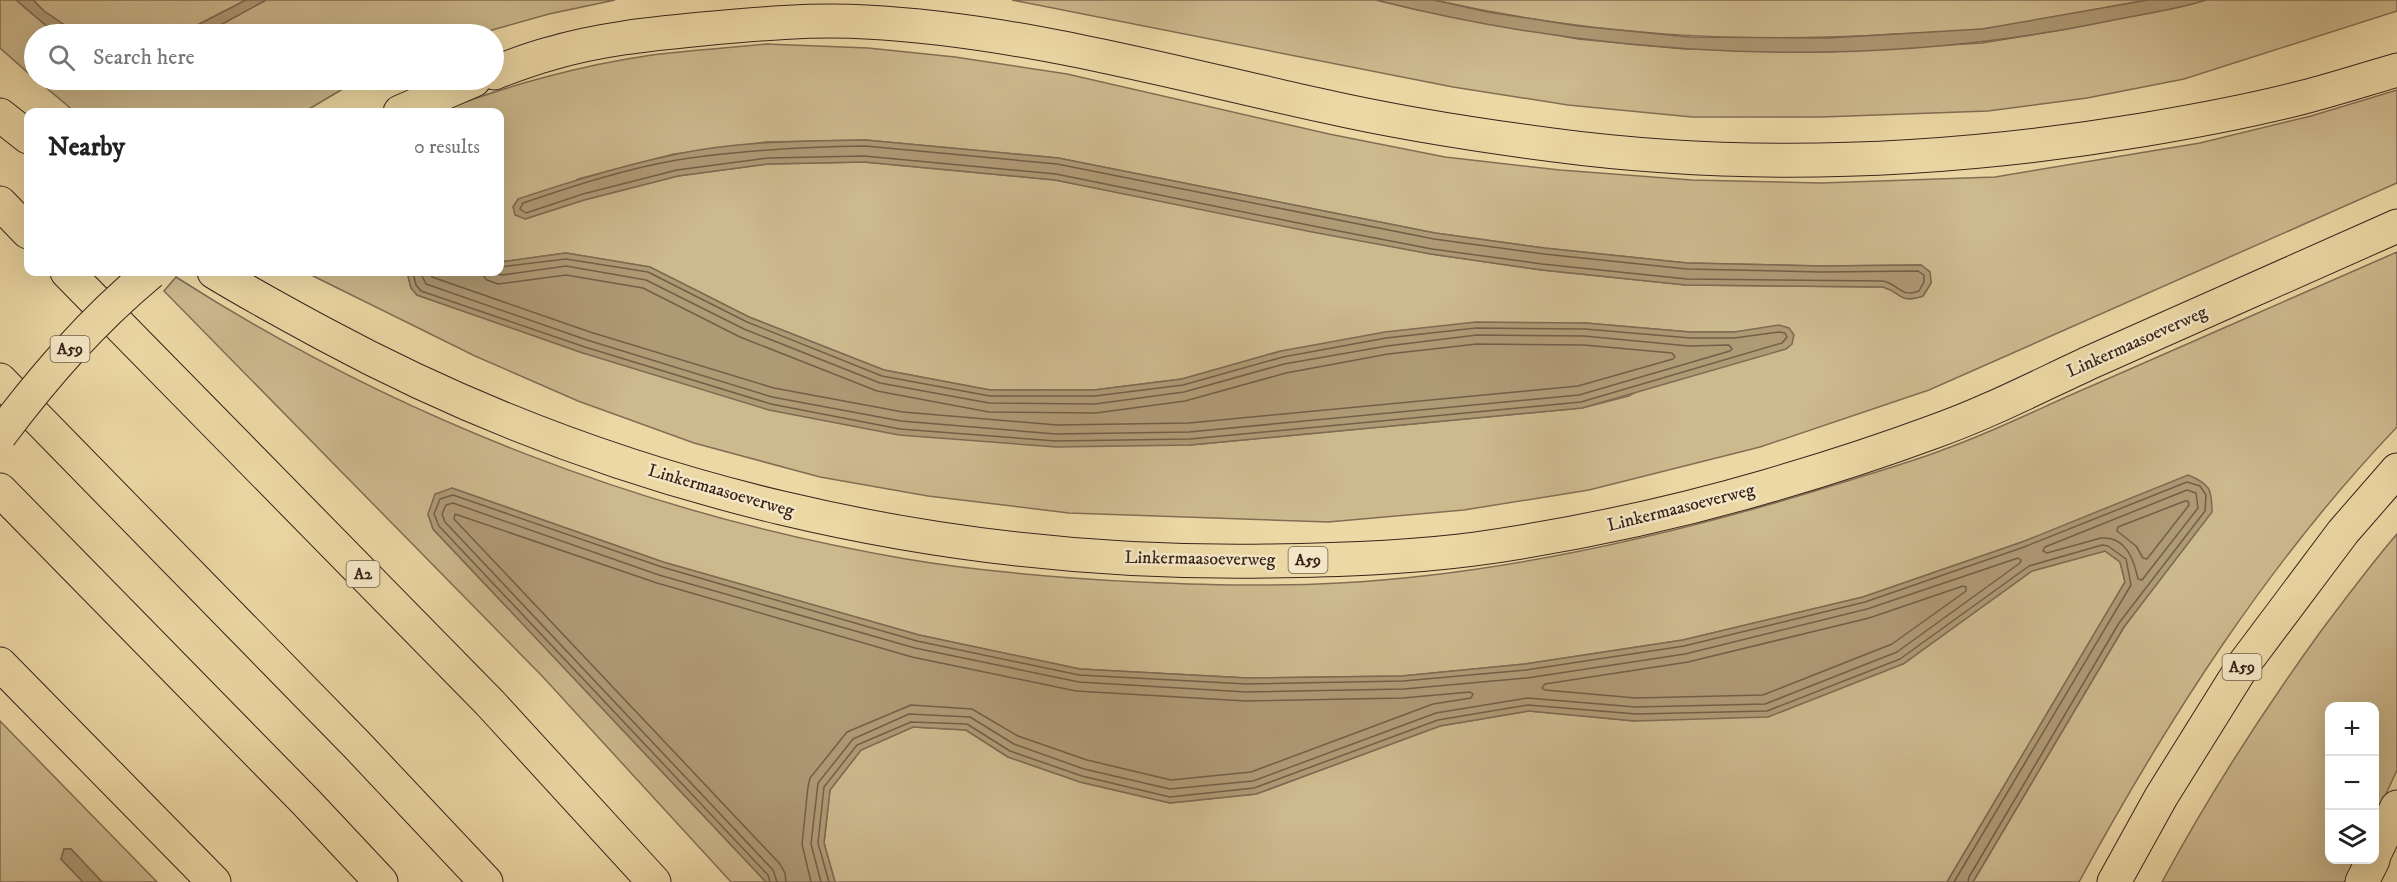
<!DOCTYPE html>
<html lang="en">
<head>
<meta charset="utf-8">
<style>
  body { margin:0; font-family:"IM FELL DW Pica",serif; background:#f6f6f6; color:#222 }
  .controls { position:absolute; right:18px; bottom:18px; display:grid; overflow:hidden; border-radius:12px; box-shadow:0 6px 24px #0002 }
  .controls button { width:54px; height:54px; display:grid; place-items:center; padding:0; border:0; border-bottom:2px solid #e0e0e0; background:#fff; color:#222; font:30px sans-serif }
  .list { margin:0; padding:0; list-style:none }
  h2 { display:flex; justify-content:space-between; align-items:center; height:78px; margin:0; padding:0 24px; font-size:26px }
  h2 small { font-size:20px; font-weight:400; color:#767676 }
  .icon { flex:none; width:33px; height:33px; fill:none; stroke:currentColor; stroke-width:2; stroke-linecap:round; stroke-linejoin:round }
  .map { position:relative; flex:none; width:2397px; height:882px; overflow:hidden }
  .search { position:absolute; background:#fff; box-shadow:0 6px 24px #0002; left:24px; top:24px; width:480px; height:66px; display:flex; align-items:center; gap:15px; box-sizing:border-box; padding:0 21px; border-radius:33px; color:#767676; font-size:22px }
  .panel { position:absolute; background:#fff; box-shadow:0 6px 24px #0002; left:24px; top:108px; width:480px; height:168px; border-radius:12px }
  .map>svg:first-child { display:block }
  .green { fill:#cdb98e; stroke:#826e54; stroke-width:1.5; fill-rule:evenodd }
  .water { fill:#af9a76; stroke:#7f6a52; stroke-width:1.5 }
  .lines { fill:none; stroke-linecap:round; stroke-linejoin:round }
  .shore { stroke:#745e48; stroke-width:1.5 }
  .motorway-casing { stroke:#38231b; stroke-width:35 }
  .motorway { stroke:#ecd8a5; stroke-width:33 }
  .motorway-bridge-casing { stroke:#38231b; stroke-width:35; stroke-linecap:butt }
  .motorway-bridge { stroke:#ecd8a5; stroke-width:33 }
  .labels { text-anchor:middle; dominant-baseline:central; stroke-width:5; stroke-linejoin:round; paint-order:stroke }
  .shield { fill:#f3e6c4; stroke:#705e4e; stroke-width:1.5 }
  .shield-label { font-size:16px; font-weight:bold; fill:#38231b }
  .street-label { font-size:18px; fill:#38231b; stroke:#f3e6c4 }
</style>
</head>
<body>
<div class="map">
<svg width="2397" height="882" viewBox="0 0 2397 882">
  <rect width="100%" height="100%" fill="#ecd8a5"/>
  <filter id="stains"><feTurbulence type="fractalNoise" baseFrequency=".00333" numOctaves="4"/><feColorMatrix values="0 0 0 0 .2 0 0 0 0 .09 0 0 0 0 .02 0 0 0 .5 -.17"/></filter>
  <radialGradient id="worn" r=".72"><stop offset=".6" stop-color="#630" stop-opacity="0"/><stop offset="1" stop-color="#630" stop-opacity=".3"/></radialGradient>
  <g class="green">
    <polygon points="0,0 16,0 56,34 34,34 34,78 0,48"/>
    <polygon points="33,0 246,0 180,34 78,34 44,11"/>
    <polygon points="266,0 615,0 549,14 478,34 204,34"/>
    <polygon points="1012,0 1376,0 1414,9 1578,39 1685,49 1825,52 1982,43 2067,29 2206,0 2397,0 2397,11 2184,79 2087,98 1988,111 1822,117 1692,117 1568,105 1453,87"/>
    <path d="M 1434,0 L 2148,0 C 2093,9 2037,23 1982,29 C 1953,32 1924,33 1896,34 C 1738,44 1589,35 1434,0 Z"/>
    <path d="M 766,44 L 868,48 L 955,57 L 1067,74 L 1329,134 L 1445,157 L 1560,170 L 1692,180 L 1821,183 L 1995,177 L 2200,143 L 2311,116 L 2397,90 L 2397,183 L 1929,390 L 1760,447 L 1589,490 L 1464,510 L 1328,522 L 1069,513 L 928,496 L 820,477 L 694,443 L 578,401 L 475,356 L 305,272 L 407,272 L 411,288 L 417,295 L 583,353 L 1190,445 L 1582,408 L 1629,396 L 1734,332 L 1690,332 L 1585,323 L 1281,351 L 1182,379 L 1094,390 L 990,390 L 884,370 L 749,317 L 650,267 L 566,253 L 500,262 L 500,112 L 439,112 C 504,86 582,65 652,55 C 690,50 728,48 766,44 ZM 865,140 L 1058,158 L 1435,233 L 1544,248 L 1687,263 L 1821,266 L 1921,265 L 1930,272 L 1931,283 L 1923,296 C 1899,304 1903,293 1883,287 L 1686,285 L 1542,270 L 1431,254 L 1055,180 L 864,162 L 768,164 L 678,176 L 584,200 L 525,219 L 578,179 L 674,154 L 766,142 Z"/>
    <polygon points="37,80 36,80 358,80 304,112 75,112"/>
    <path d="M 2397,252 L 2397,427 C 2268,562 2168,719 2079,882 L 1973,882 L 2124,627 L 2211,512 L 2022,542 L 1863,597 L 1683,640 L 1525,664 L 1402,676 L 1247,678 L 1080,669 L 919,635 L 663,562 L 452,488 L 428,514 L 433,529 L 766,882 L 731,882 L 543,677 L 164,291 L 176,277 C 396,418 648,515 906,559 C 983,572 1061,578 1139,582 C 1205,585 1273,587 1339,583 C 1509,574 1682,533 1844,482 C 1878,471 1912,462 1945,449 C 1996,431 2046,405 2096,384 C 2196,340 2297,296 2397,252 Z"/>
    <path d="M 2397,534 L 2397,770 L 2375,818 L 2374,706 L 2330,706 L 2330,860 L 2355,860 L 2345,882 L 2162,882 C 2209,795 2263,711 2321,631 C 2346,598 2370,565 2397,534 Z"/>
    <polygon points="2105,551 2120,562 2125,582 1947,882 835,882 824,843 830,790 861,750 913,727 966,730 1008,757 1080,782 1170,803 1256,794 1440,726 1529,711 1635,721 1903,664 2032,571"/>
    <polygon points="0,721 157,882 102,882 71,849 64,849 61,859 83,882 0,882"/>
  </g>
  <g class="water">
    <polygon points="16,0 33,0 44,11 78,34 56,34"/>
    <polygon points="246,0 266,0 204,34 180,34"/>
    <path d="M 1376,0 L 1434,0 L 1488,12 L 1578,26 L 1689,37 L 1828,38 L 1982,29 L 2148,0 L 2206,0 C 2172,11 2135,15 2099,23 C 1864,70 1609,59 1376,0 Z"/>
    <path d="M 865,140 L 1058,158 L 1435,233 L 1544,248 L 1687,263 L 1821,266 L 1921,265 L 1930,272 L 1931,283 L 1923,296 C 1899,304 1903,293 1883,287 L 1686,285 L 1542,270 L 1431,254 L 1312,232 L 1055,180 L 864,162 L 768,164 L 678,176 L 584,200 L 525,219 L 515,215 L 513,207 L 518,199 C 569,182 620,166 673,155 C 735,141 801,141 865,140 Z"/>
    <polygon points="566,253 650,267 749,317 884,370 990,390 1094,390 1182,379 1281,351 1385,332 1476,322 1585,323 1690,332 1734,332 1779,325 1789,328 1794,335 1792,344 1786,349 1582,408 1190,445 1056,447 899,435 769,410 583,353 417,295 411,288 407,272 500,272 500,262"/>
    <path d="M 2188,475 C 2210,484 2212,489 2212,512 L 2124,627 L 1973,882 L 1947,882 L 2125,582 L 2120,562 L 2105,551 L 2032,571 L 1903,664 L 1768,717 L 1635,721 L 1529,711 L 1440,726 L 1256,794 L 1170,803 L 1080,782 L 1008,757 L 966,730 L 913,727 L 861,750 L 830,790 L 824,843 L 835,882 L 766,882 L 433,529 L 428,514 L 435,494 L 452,488 L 663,562 L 919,635 L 1080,669 L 1247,678 L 1402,676 L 1525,664 L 1683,640 L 1863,597 L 2022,542 Z"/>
    <polygon points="64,849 71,849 102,882 83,882 61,859"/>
  </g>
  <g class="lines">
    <g class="shore">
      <path d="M 865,146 L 1057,164 L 1434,239 L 1544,254 L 1687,269 L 1821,272 L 1918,271 L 1924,275 L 1924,282 L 1919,291 C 1901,298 1900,285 1883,281 L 1687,279 L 1542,264 L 1432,249 L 1313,226 L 1056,174 L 864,156 L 768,158 L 677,170 L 583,194 L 526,213 L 520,209 L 523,203 C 573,186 625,169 677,160 C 740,150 802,147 865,146 Z"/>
      <polyline points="413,272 416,285 421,291 585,347 771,404 900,429 1056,441 1190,439 1581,402 1782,343 1787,337 1785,333 1779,332 1734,338 1690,338 1585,329 1476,328 1386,338 1283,357 1183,385 1095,396 990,396 882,376 747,322 648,272 566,259 500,267"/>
      <polyline points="420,272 426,284 587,340 772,397 901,421 1056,434 1189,432 1579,395 1730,351 1732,349 1729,345 1689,346 1584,336 1477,335 1387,346 1284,364 1184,392 1095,404 989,403 880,383 744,329 646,280 566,266 502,275 491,272"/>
      <polyline points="429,272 432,277 590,332 774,388 903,412 1057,425 1189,423 1578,386 1673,359 1675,357 1672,353 1584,345 1477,344 1388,354 1286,373 1185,401 1096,413 989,412 877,391 740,337 643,288 566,275 498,284 487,280 480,272"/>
      <path d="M 2187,490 L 2196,493 L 2198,508 L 2142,580 L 2138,579 C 2134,560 2126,536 2101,538 L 2047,553 L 2043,551 L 2045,547 Z"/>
      <polygon points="2185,501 2188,501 2189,505 2147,559 2143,558 2136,546 2117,531 2118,527"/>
      <polygon points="1963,586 1966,587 1966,591 1892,644 1763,695 1636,698 1545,690 1542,688 1545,684 1688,662 1869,618"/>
      <polyline points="770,882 768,875 439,526 434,514 440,499 453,495 662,567 917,641 1079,675 1247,684 1403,681 1526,670 1684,646 1865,602 2024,547 2187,482 2200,486 2206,495 2205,511 2119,623 1969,877 1968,882"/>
      <polyline points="777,882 773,870 445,522 442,514 446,505 453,503 659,575 915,648 1079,682 1246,692 1404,689 1527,678 1685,654 1867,609 2018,558 2021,560 2020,563 1897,652 1765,704 1636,707 1527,698 1436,713 1253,781 1170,789 1084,769 1014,744 970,717 909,714 853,739 818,783 811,844 821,882"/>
      <polyline points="786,882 785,873 780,864 454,519 455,514 657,583 912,657 1076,691 1246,701 1403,698 1470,692 1473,694 1471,698 1433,704 1251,772 1171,780 1087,760 1018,736 972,709 911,705 847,732 810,778 808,787 802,844 811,882"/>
      <polyline points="829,882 818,843 824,787 857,745 911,722 967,724 1010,751 1082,776 1170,797 1254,788 1438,720 1528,705 1636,714 1767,711 1900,659 2029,566 2102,545 2108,546 2126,559 2131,585 1954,882"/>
    </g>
    <defs>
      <g id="motorway">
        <path d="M 494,73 C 512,66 530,59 549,54 C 598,39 651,34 702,29 C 756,24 812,19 866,22 C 1021,30 1173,73 1324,106 C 1399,123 1476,135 1553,145 C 1749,171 1948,162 2142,130 C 2196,121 2251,111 2304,97 C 2335,89 2366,79 2397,70"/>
        <polyline points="400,112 474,80"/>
        <polyline points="0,115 28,137"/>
        <polyline points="0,203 28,232"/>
        <polyline points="67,272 490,703 654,882"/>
        <path d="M 214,272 C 250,294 287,314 324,334 C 613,490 940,566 1268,561 C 1336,560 1407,558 1475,549 C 1574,535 1672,514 1768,486 C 1823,470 1879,452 1933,432 C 1987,413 2039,386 2091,362 C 2193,317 2295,271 2397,226"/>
        <polyline points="0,380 357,745 486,882"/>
        <polyline points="0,490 306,802 381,882"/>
        <polyline points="0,664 214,882"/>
        <polyline points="2374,855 2397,807"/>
        <polyline points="2114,882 2161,797 2244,664 2343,532 2397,470"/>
        <polyline points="2362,882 2373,860"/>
      </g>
    </defs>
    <use href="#motorway" class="motorway-casing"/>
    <use href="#motorway" class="motorway"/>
    <defs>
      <path id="motorway-bridge" d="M 0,435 C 46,374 92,321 151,272"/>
    </defs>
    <use href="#motorway-bridge" class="motorway-bridge-casing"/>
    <use href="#motorway-bridge" class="motorway-bridge"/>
  </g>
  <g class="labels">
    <g class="shield">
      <rect x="50.5" y="336" width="39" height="26" rx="4.5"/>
      <rect x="1288.5" y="547" width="39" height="26" rx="4.5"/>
      <rect x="346.5" y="561" width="33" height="26" rx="4.5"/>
      <rect x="2222.5" y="654" width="39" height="26" rx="4.5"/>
    </g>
    <g class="shield-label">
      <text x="70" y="349">A59</text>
      <text x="1308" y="560">A59</text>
      <text x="363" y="574">A2</text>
      <text x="2242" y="667">A59</text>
    </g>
    <g class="street-label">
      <text transform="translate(2137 342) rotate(-24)">Linkermaasoeverweg</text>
      <text transform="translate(721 491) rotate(16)">Linkermaasoeverweg</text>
      <text transform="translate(1681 508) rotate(-14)">Linkermaasoeverweg</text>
      <text transform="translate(1200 559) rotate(1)">Linkermaasoeverweg</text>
    </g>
  </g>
  <rect width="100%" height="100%" filter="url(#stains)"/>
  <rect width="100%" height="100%" fill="url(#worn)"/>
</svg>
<div class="controls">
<button>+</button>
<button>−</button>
<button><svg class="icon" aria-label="layers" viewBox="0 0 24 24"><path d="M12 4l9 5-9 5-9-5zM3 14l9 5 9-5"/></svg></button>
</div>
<div class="search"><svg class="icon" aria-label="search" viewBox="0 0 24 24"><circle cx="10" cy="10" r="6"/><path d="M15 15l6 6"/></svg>Search here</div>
<section class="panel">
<h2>Nearby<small>0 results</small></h2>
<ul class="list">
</ul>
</section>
</div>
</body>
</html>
